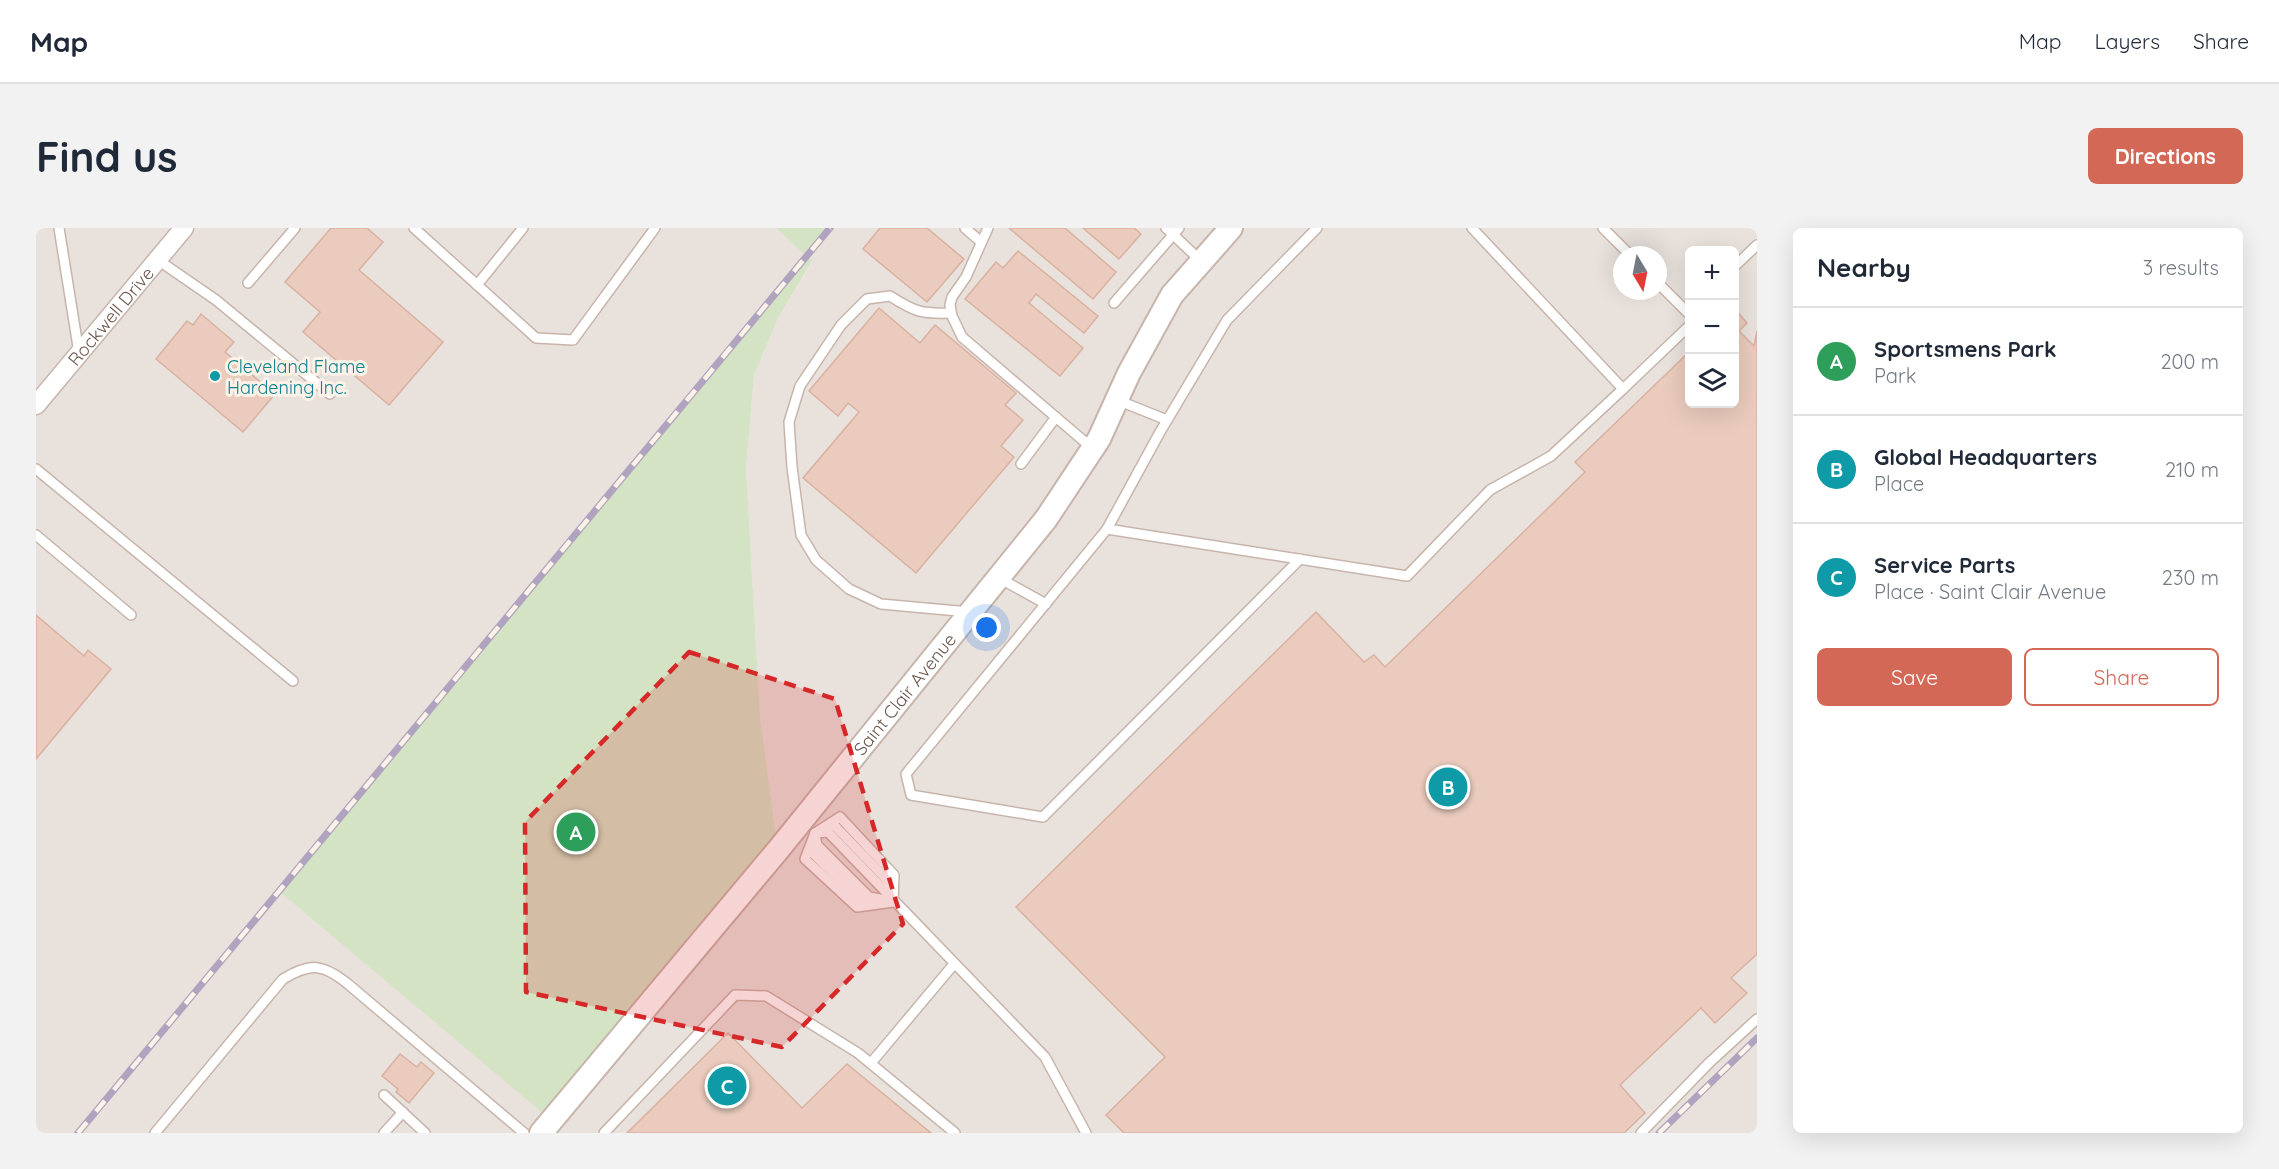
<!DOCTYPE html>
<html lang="en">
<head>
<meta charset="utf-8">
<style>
  body { margin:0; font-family:Quicksand,sans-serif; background:#f2f2f3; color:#1f2937 }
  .controls { position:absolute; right:18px; top:18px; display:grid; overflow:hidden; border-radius:9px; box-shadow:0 6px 24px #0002 }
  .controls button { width:54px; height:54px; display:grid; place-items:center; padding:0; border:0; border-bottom:2px solid #e0e1e3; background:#fff; color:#1f2937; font:30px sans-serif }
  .compass { position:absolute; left:1577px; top:18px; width:54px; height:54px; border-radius:50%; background:#fff; box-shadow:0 6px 24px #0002; rotate:170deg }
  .you { position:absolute; left:951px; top:400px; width:21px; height:21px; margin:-15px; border:4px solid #fff; border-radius:50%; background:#1a73e8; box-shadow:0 0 0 9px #1a73e833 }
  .badge { display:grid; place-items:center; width:39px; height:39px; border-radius:50%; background:#d36857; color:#fff; font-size:20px; font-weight:700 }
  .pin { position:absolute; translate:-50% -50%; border:3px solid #fff; box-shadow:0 2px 6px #0006 }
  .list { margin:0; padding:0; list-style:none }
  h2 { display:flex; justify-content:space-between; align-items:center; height:78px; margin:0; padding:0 24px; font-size:26px }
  h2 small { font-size:20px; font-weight:400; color:#747a83 }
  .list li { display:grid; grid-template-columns:39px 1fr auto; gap:18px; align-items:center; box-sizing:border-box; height:108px; padding:0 24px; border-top:2px solid #e0e1e3 }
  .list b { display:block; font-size:22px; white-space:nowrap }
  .list p { margin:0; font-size:20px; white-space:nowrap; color:#747a83 }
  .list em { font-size:20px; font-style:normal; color:#747a83 }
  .actions { display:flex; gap:12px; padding:18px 24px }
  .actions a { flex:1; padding:14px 0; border:2px solid #d36857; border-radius:9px; text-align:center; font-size:21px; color:#d36857 }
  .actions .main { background:#d36857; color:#fff }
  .icon { flex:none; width:33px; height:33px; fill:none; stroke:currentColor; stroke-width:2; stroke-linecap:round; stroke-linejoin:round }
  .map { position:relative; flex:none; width:1721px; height:905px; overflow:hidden; border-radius:9px }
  header { display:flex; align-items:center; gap:36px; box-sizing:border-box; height:84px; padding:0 30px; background:#fff; border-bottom:2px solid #e0e1e3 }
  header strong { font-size:28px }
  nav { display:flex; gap:33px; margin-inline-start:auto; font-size:21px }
  .intro { display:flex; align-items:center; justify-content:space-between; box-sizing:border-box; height:144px; padding:0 36px }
  h1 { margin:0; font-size:42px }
  .button { padding:15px 27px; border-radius:9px; background:#d36857; color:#fff; font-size:21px; font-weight:700 }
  main { display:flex; gap:36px; padding:0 36px }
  aside { flex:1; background:#fff; border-radius:9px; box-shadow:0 6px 24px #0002 }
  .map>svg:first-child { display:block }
  .industrial { fill:#e8e1dc; fill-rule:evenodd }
  .green { fill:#d3e3c3 }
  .building { fill:#eacbbd; stroke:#dab1a0; stroke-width:1.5 }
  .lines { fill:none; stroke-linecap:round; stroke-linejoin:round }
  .service-casing { stroke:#c7b5ab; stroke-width:12 }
  .minor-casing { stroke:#c7b5ab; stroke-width:21 }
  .tertiary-casing { stroke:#c7b5ab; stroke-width:26 }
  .service { stroke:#fff; stroke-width:9 }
  .minor { stroke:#fff; stroke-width:18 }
  .tertiary { stroke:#fff; stroke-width:22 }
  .rail-casing { stroke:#b0a3bf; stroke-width:7 }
  .rail { stroke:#fcf2e7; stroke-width:4.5; stroke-dasharray:14; stroke-linecap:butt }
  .marked { fill:#d62828; fill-opacity:0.2; stroke:#d62828; stroke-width:4.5; stroke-dasharray:12 8; stroke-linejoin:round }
  .culture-dot { fill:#0f9aa8; stroke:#fcf2e7; stroke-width:2 }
  .labels { text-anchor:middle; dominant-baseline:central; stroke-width:6; stroke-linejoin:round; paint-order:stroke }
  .street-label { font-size:18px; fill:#6c554c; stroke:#fcf2e7 }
  .culture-label { font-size:18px; fill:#0d838f; stroke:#fcf2e7; text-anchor:start }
</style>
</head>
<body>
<header>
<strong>Map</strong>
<nav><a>Map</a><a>Layers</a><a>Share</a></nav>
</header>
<div class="intro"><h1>Find us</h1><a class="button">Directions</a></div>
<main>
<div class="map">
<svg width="1721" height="905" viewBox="0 0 1721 905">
  <rect width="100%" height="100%" fill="#f8eee2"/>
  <g class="industrial">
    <polygon points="0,0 143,0 0,170"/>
    <path d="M 148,0 L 740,0 L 771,27 L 794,0 L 1721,0 L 1721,905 L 0,905 L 0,177 ZM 1654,22 L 1698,22 L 1698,176 L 1654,176 ZM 1586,27 L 1622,27 L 1622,63 L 1586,63 ZM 771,28 L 776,34 L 742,90 L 718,147 L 710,240 L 724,489 L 742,622 L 243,663 Z"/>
  </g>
  <polygon class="green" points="740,0 794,0 771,27 776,33 742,90 718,147 710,240 724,489 742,622 515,892 243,663 771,28"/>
  <g class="building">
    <polygon points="295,0 331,0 347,14 323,42 407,114 353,177 267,104 284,84 249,54"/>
    <polygon points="844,0 891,0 928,31 891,74 827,21"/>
    <polygon points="973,0 1029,0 1080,44 1057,71"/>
    <polygon points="1047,0 1098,0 1105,6 1083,31"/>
    <polygon points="982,23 1062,88 1048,105 1000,66 993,75 1047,120 1024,148 929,71 960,34 967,40"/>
    <polygon points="843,80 884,115 899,97 980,165 969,177 987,192 965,218 978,229 880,345 767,250 823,184 812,175 802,188 773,163"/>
    <polygon points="1698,80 1711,95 1703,103 1718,118 1721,103 1721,726 1695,750 1711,765 1679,795 1665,780 1584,857 1609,885 1588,905 1088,905 1070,887 1129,829 980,679 1280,384 1328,434 1338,427 1349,439 1549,244 1539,234 1654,123 1654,176 1698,176"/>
    <polygon points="165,86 198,114 189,124 239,166 207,204 120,131 151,93 157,97"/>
    <polygon points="0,387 48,428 52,422 75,441 0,531"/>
    <polygon points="692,805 766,880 811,836 895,905 591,905"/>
    <polygon points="364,826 381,839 385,834 398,845 373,875 360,864 362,861 346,848"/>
  </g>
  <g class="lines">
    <defs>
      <g id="service">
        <polyline points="23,0 43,125"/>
        <polyline points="378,0 500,110 537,112 619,0"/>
        <polyline points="929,0 945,14"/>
        <polyline points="952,0 930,49 916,69 914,77 916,88 926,109 1056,220"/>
        <polyline points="1130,0 1165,33"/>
        <polyline points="1436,0 1587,161 1654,97"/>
        <polyline points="1567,0 1594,27"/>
        <polyline points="122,32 180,72 294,166"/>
        <polyline points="1698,39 1721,17"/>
        <polyline points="212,55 259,0"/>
        <polyline points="1622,55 1654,87"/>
        <polyline points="441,57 487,0"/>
        <polyline points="1078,75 1143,0"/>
        <path d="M 915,85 C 885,86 879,84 854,68 L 831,71 L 805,97 L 764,158 L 753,194 L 756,239 L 765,307 L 780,332 L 813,361 L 845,376 L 933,384"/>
        <polyline points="1081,172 1131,192"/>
        <polyline points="985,236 1020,189"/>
        <polyline points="0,241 257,453"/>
        <polyline points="1071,301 1371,348 1454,262 1515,228 1587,161"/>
        <polyline points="0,307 95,387"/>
        <polyline points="1264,331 1007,589 875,567 870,546 1071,301 1124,204 1191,92 1281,0"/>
        <polyline points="963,350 1010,376"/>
        <polygon points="804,589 858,647 857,674 821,679 769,631 779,605"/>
        <polyline points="789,601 798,597 851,652 854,663"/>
        <polyline points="779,605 792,604 1009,829 1050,905"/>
        <polyline points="779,607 781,617 833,669 850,672"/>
        <polyline points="777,616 776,624 826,674 835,674"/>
        <polyline points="835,835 918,736"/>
        <polyline points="348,867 389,905"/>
        <path d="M 119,905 L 247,751 C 274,735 286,735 312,756 L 488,905"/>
        <polyline points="348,905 367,884"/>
        <polyline points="568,905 699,767 730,768 822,825 919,905"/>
        <polyline points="1605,905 1673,835 1721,791"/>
      </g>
      <g id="minor">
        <path id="s1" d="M 0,177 L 148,0"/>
      </g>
      <g id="tertiary">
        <path id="s2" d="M 505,905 L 742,622 L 1010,291 L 1063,211 L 1093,145 L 1136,67 L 1195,0"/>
      </g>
    </defs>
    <use href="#service" class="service-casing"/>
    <use href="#minor" class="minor-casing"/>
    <use href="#tertiary" class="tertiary-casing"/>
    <use href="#service" class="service"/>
    <use href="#minor" class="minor"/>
    <use href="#tertiary" class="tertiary"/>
    <defs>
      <g id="rail">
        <polyline points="42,905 794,0"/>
        <polyline points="1623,905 1721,810"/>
      </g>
    </defs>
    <use href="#rail" class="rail-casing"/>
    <use href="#rail" class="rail"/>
  </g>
  <path class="marked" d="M 653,424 L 799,471 L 867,696 L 746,819 L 490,764 L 489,594 Z"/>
  <circle class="culture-dot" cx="179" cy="148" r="6"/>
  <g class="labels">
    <g class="street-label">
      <text stroke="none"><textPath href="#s1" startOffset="116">Rockwell Drive</textPath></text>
      <text stroke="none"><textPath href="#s2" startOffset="570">Saint Clair Avenue</textPath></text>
    </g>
    <g class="culture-label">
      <text x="191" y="138">Cleveland Flame<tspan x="191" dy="21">Hardening Inc.</tspan></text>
    </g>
  </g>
</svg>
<div class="controls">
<button>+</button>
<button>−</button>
<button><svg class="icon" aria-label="layers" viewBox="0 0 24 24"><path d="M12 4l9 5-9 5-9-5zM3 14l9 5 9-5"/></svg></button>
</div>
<svg class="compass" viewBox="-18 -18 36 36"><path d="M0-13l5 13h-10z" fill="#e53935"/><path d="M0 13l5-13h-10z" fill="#747a83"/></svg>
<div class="you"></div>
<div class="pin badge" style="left:540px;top:604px;background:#2e9e5b">A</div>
<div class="pin badge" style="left:1412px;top:559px;background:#0f9aa8">B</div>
<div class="pin badge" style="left:691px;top:858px;background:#0f9aa8">C</div>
</div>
<aside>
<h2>Nearby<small>3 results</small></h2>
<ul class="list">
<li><span class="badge" style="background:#2e9e5b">A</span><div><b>Sportsmens Park</b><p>Park</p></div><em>200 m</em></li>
<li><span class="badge" style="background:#0f9aa8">B</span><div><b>Global Headquarters</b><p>Place</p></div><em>210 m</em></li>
<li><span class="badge" style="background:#0f9aa8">C</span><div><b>Service Parts</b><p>Place · Saint Clair Avenue</p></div><em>230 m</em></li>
</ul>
<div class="actions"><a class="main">Save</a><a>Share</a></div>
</aside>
</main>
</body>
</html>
